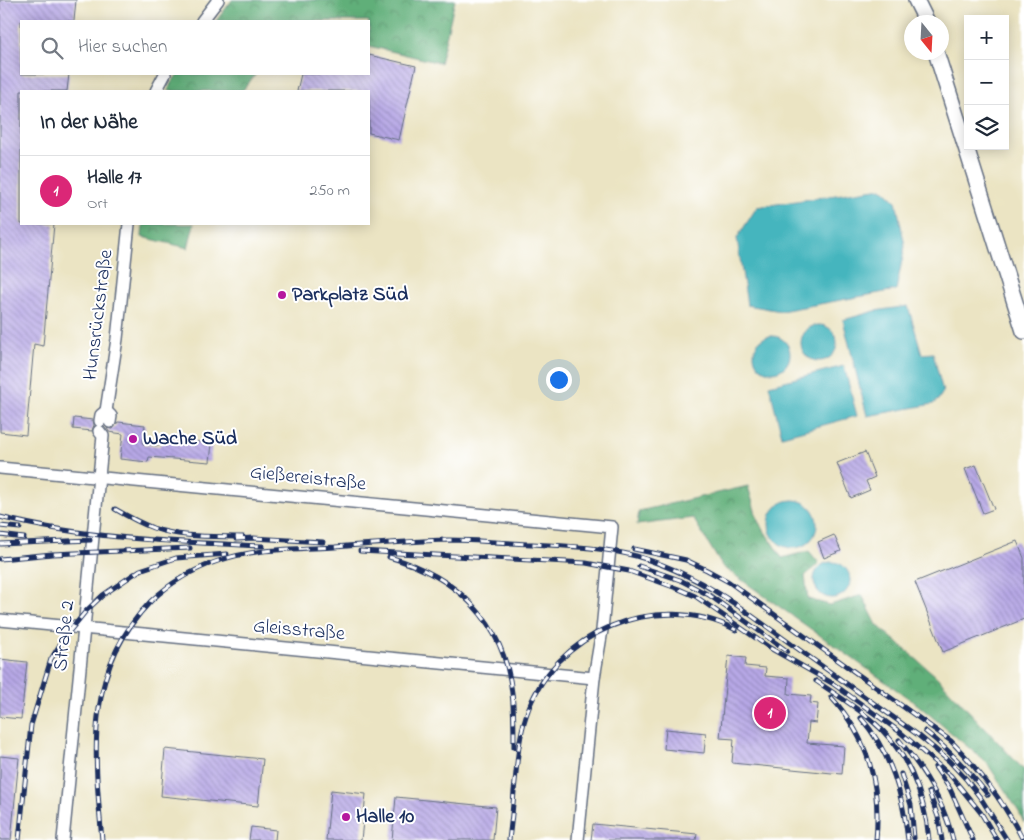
<!DOCTYPE html>
<html lang="de">
<head>
<meta charset="utf-8">
<style>
  body { margin:0; font-family:"Indie Flower",sans-serif; background:#f6f6f7; color:#1f2937 }
  .controls { position:absolute; right:15px; top:15px; display:grid; overflow:hidden; border-radius:0px; box-shadow:0 2px 12px #0003 }
  .controls button { width:45px; height:45px; display:grid; place-items:center; padding:0; border:0; border-bottom:1px solid #e0e1e3; background:#fff; color:#1f2937; font:25px sans-serif }
  .compass { position:absolute; left:904px; top:15px; width:45px; height:45px; border-radius:50%; background:#fff; box-shadow:0 2px 12px #0003; rotate:162deg }
  .you { position:absolute; left:558px; top:379px; width:18px; height:18px; margin:-12px; border:4px solid #fff; border-radius:50%; background:#1a73e8; box-shadow:0 0 0 8px #1a73e833 }
  .badge { display:grid; place-items:center; width:32px; height:32px; border-radius:50%; background:#db2777; color:#fff; font-size:16px; font-weight:700 }
  .pin { position:absolute; translate:-50% -50%; border:2px solid #fff; box-shadow:0 1px 5px #0006 }
  .list { margin:0; padding:0; list-style:none }
  h2 { display:flex; justify-content:space-between; align-items:center; height:65px; margin:0; padding:0 20px; font-size:21px }
  h2 small { font-size:16px; font-weight:400; color:#747a83 }
  .list li { display:grid; grid-template-columns:32px 1fr auto; gap:15px; align-items:center; box-sizing:border-box; height:70px; padding:0 20px; border-top:1px solid #e0e1e3 }
  .list b { display:block; font-size:19px; white-space:nowrap }
  .list p { margin:0; font-size:16px; white-space:nowrap; color:#747a83 }
  .list em { font-size:16px; font-style:normal; color:#747a83 }
  .icon { flex:none; width:28px; height:28px; fill:none; stroke:currentColor; stroke-width:2; stroke-linecap:round; stroke-linejoin:round }
  .map { position:relative; flex:none; width:1024px; height:840px; overflow:hidden }
  .search { position:absolute; background:#fff; box-shadow:0 2px 12px #0003; left:20px; top:20px; width:350px; height:55px; display:flex; align-items:center; gap:12px; box-sizing:border-box; padding:0 18px; border-radius:0px; color:#747a83; font-size:19px }
  .panel { position:absolute; background:#fff; box-shadow:0 2px 12px #0003; left:20px; top:90px; width:350px; height:135px; border-radius:0px }
  .map>svg:first-child { display:block }
  .forest { fill:url(#forest-crowns); stroke:#3e6f6c }
  .water { fill:#45b5be; stroke:#30728e }
  .building { fill:url(#building-back-hatch) }
  .lines { fill:none; stroke-linecap:round; stroke-linejoin:round }
  .minor-casing { stroke:#646e81; stroke-width:14 }
  .major-casing { stroke:#646e81; stroke-width:18 }
  .minor { stroke:#fff; stroke-width:11 }
  .major { stroke:#fff; stroke-width:15 }
  .rail-casing { stroke:#1b2f5e; stroke-width:5 }
  .rail { stroke:#fff; stroke-width:3; stroke-dasharray:9; stroke-linecap:butt }
  .poi-dot { fill:#b5179e; stroke:#fff; stroke-width:2 }
  .labels { text-anchor:middle; dominant-baseline:central; stroke-width:4; stroke-linejoin:round; paint-order:stroke }
  .poi-label { font-size:20px; font-weight:bold; fill:#1b2f5e; stroke:#fff; text-anchor:start }
  .street-label { font-size:20px; fill:#1b2f5e; stroke:#fff }
</style>
</head>
<body>
<div class="map">
<svg width="1024" height="840" viewBox="0 0 1024 840">
  <defs>
    <pattern id="forest-crowns" width="20" height="18" patternUnits="userSpaceOnUse" patternTransform="scale(1.25)"><rect width="20" height="18" fill="#61af79"/><path d="M2 6a3 3 0 1 1 6 0M12 15a3 3 0 1 1 6 0" fill="none" stroke="#4f8f66"/></pattern>
    <pattern id="building-back-hatch" width="6" height="6" patternUnits="userSpaceOnUse" patternTransform="scale(1.25)"><rect width="6" height="6" fill="#b7a8e6"/><path d="M-1 5l2 2M0 0l6 6M5-1l2 2" fill="none" stroke="#9489be"/></pattern>
  </defs>
  <rect width="100%" height="100%" fill="#fff"/>
  <filter id="ink" filterUnits="userSpaceOnUse"><feTurbulence type="fractalNoise" baseFrequency=".02" numOctaves="2"/><feDisplacementMap in="SourceGraphic" scale="10" xChannelSelector="R" yChannelSelector="G"/><feConvolveMatrix kernelMatrix="1 2 1 2 8 2 1 2 1" color-interpolation-filters="sRGB"/></filter>
  <filter id="wash" filterUnits="userSpaceOnUse"><feTurbulence type="fractalNoise" baseFrequency=".0096" numOctaves="4" result="noise"/><feDisplacementMap in="SourceGraphic" scale="20" xChannelSelector="R" yChannelSelector="G"/><feGaussianBlur stdDeviation="1.12" result="paint"/><feColorMatrix in="noise" values="0 0 0 0 0 0 0 0 0 0 0 0 0 0 0 0 0 1.4 0 .05"/><feComposite in="paint" operator="in"/></filter>
  <g filter="url(#wash)">
    <rect width="100%" height="100%" fill="#ebe4c3"/>
    <g class="forest">
      <polygon points="232,0 455,0 440,63 369,46 369,21 216,21"/>
      <polygon points="178,74 256,74 242,91 168,91 171,83"/>
      <polygon points="143,224 194,224 188,248 142,237"/>
      <polygon points="748,486 758,521 782,558 809,551 819,563 805,576 808,599 830,605 862,595 877,625 936,676 1024,770 1024,823 1019,812 987,763 918,705 722,566 693,518 637,525 639,511"/>
    </g>
    <g class="water">
      <polygon points="882,188 896,201 905,246 896,290 781,311 747,305 737,238 757,207"/>
      <polygon points="908,306 922,354 933,353 943,392 938,400 933,404 867,416 843,320 875,311"/>
      <circle cx="819" cy="343" r="18"/>
      <circle cx="772" cy="354" r="18"/>
      <polygon points="844,366 857,416 782,436 769,385"/>
      <circle cx="793" cy="524" r="24"/>
      <circle cx="832" cy="580" r="18"/>
    </g>
    <g id="blocks">
      <g class="building">
        <polygon points="0,0 76,0 74,21 21,21 21,74 69,74 67,91 21,91 21,224 54,224 43,346 34,344 26,435 0,432"/>
        <polygon points="369,55 416,66 399,140 369,133 369,91 297,91 301,74 369,74"/>
        <polygon points="74,418 93,420 94,425 92,431 73,429"/>
        <polygon points="118,422 145,425 143,444 160,446 161,439 212,443 210,462 149,457 148,462 120,459 123,434 109,432 107,428 113,429"/>
        <polygon points="865,452 875,477 866,481 870,490 851,498 837,463"/>
        <polygon points="976,465 994,509 983,513 965,469"/>
        <polygon points="834,535 841,551 824,558 818,542"/>
        <polygon points="1017,541 1024,558 1024,619 943,652 915,582"/>
        <polygon points="728,656 746,658 745,666 766,668 765,676 789,678 788,694 811,696 810,703 818,704 816,723 809,722 807,743 844,746 842,774 732,763 734,739 720,738"/>
        <polygon points="0,659 27,662 21,719 0,717"/>
        <polygon points="666,729 706,733 704,753 664,749"/>
        <polygon points="165,749 263,759 258,806 161,796"/>
        <polygon points="0,756 19,758 11,840 0,840"/>
        <polygon points="331,790 366,794 361,840 326,840"/>
        <polygon points="396,797 496,807 493,840 392,840"/>
        <polygon points="593,824 697,834 696,840 591,840"/>
        <polygon points="251,827 276,830 275,840 249,840"/>
      </g>
    </g>
  </g>
  <g filter="url(#ink)">
    <use href="#blocks" fill-opacity="0" stroke="#646e81" stroke-width="1"/>
    <g class="lines">
      <defs>
        <g id="minor">
          <polyline points="202,21 218,0"/>
          <polyline points="156,91 165,74"/>
          <polyline points="106,411 117,339 129,224"/>
          <polyline points="106,411 111,416 110,422"/>
          <polyline points="100,421 101,415 106,411"/>
          <polyline points="0,468 612,527 602,630 594,678 578,840"/>
          <polyline points="0,620 594,678"/>
          <polyline points="63,840 103,436 99,431"/>
        </g>
        <g id="major">
          <polyline points="916,0 927,22"/>
          <polyline points="936,52 1024,331"/>
        </g>
      </defs>
      <use href="#minor" class="minor-casing"/>
      <use href="#major" class="major-casing"/>
      <use href="#minor" class="minor"/>
      <use href="#major" class="major"/>
      <defs>
        <g id="rail">
          <path d="M 115,509 C 127,516 140,523 153,528 C 181,538 214,536 243,537"/>
          <path d="M 0,517 C 86,539 175,542 263,546"/>
          <polyline points="0,526 20,528"/>
          <polyline points="0,535 24,538"/>
          <polyline points="236,539 253,538 323,542"/>
          <polyline points="0,544 90,540"/>
          <path d="M 634,549 L 686,560 L 707,570 L 729,582 L 951,741 C 980,771 1004,802 1023,840"/>
          <polyline points="360,551 586,563 629,571 679,589 695,596 770,648 832,683 900,732 951,776 981,813 997,840"/>
          <path d="M 389,557 C 456,576 504,621 512,693 C 514,710 514,729 514,747"/>
          <polyline points="0,559 52,554 190,548"/>
          <polyline points="639,566 680,580 709,595 787,651"/>
          <path d="M 816,681 C 834,693 853,705 870,719 C 906,748 925,794 929,840"/>
          <path d="M 831,697 C 869,739 881,785 876,840"/>
          <path d="M 861,718 C 891,753 903,795 908,840"/>
          <path d="M 925,731 C 949,750 969,771 988,795"/>
          <path d="M 899,740 C 924,770 944,802 953,840"/>
          <polyline points="935,767 950,789 973,840"/>
          <polyline points="901,774 911,805 914,838"/>
          <polyline points="929,792 938,817 942,840"/>
          <polyline points="19,840 31,725 51,659 64,638 86,611 103,595 140,570 176,558 227,554"/>
          <path d="M 102,840 C 94,752 84,670 151,601 C 170,583 194,569 218,561 C 255,548 296,549 335,547 C 373,544 411,541 449,540 C 476,540 504,543 532,544 C 567,546 602,547 636,556 C 675,567 708,585 741,608 L 918,735 L 949,761 L 966,779 L 982,800 L 1007,840"/>
          <path d="M 509,840 C 511,824 513,807 514,791 C 517,766 518,740 526,716 C 553,632 657,589 736,630"/>
        </g>
      </defs>
      <use href="#rail" class="rail-casing"/>
      <use href="#rail" class="rail"/>
    </g>
  </g>
  <g class="poi-dot">
    <circle cx="282" cy="295" r="5"/>
    <circle cx="133" cy="439" r="5"/>
    <circle cx="346" cy="817" r="5"/>
  </g>
  <g class="labels">
    <g class="poi-label">
      <text x="292" y="295">Parkplatz Süd</text>
      <text x="143" y="439">Wache Süd</text>
      <text x="356" y="817">Halle 10</text>
    </g>
    <g class="street-label">
      <text transform="translate(99 315) rotate(-83)">Hunsrückstraße</text>
      <text transform="translate(308 479) rotate(6)">Gießereistraße</text>
      <text transform="translate(299 631) rotate(5)">Gleisstraße</text>
      <text transform="translate(65 636) rotate(-84)">Straße 2</text>
    </g>
  </g>
</svg>
<div class="controls">
<button>+</button>
<button>−</button>
<button><svg class="icon" aria-label="layers" viewBox="0 0 24 24"><path d="M12 4l9 5-9 5-9-5zM3 14l9 5 9-5"/></svg></button>
</div>
<svg class="compass" viewBox="-18 -18 36 36"><path d="M0-13l5 13h-10z" fill="#e53935"/><path d="M0 13l5-13h-10z" fill="#747a83"/></svg>
<div class="you"></div>
<div class="pin badge" style="left:770px;top:713px">1</div>
<div class="search"><svg class="icon" aria-label="search" viewBox="0 0 24 24"><circle cx="10" cy="10" r="6"/><path d="M15 15l6 6"/></svg>Hier suchen</div>
<section class="panel">
<h2>In der Nähe<small></small></h2>
<ul class="list">
<li><span class="badge">1</span><div><b>Halle 17</b><p>Ort</p></div><em>250 m</em></li>
</ul>
</section>
</div>
</body>
</html>
